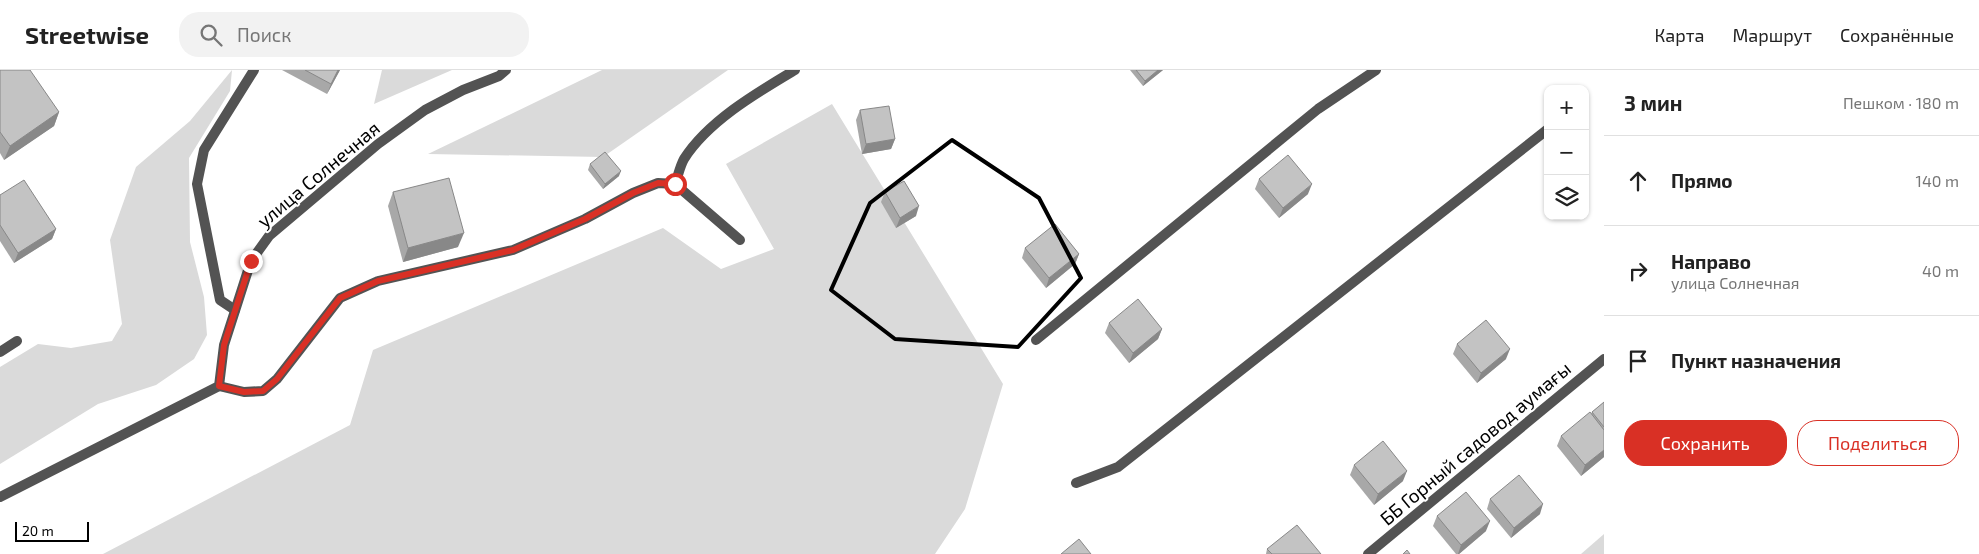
<!DOCTYPE html>
<html lang="ru">
<head>
<meta charset="utf-8">
<style>
  body { margin:0; font-family:"Exo 2",sans-serif; background:#f2f2f2; color:#222 }
  .controls { position:absolute; right:15px; top:15px; display:grid; overflow:hidden; border-radius:10px; box-shadow:0 1px 4px #0004 }
  .controls button { width:45px; height:45px; display:grid; place-items:center; padding:0; border:0; border-bottom:1px solid #e0e0e0; background:#fff; color:#222; font:25px sans-serif }
  .scale { position:absolute; left:15px; bottom:12px; width:74px; box-sizing:border-box; padding-left:5px; border:2px solid #000; border-top:0; font-size:14px; line-height:18px; white-space:nowrap; color:#000; -webkit-text-stroke:4px #fff; paint-order:stroke }
  .stop { position:absolute; width:15px; height:15px; margin:-11px; border:4px solid #d93025; border-radius:50%; background:#fff }
  .stop.end { background:#d93025; border-color:#fff; box-shadow:0 1px 5px #0008 }
  .list { margin:0; padding:0; list-style:none }
  h2 { display:flex; justify-content:space-between; align-items:center; height:65px; margin:0; padding:0 20px; font-size:21px }
  h2 small { font-size:16px; font-weight:400; color:#767676 }
  .list li { display:grid; grid-template-columns:32px 1fr auto; gap:15px; align-items:center; box-sizing:border-box; height:90px; padding:0 20px; border-top:1px solid #e0e0e0 }
  .list b { display:block; font-size:19px; white-space:nowrap }
  .list p { margin:0; font-size:16px; white-space:nowrap; color:#767676 }
  .list em { font-size:16px; font-style:normal; color:#767676 }
  .actions { display:flex; gap:10px; padding:15px 20px }
  .actions a { flex:1; padding:11px 0; border:1px solid #d93025; border-radius:20px; text-align:center; font-size:18px; color:#d93025 }
  .actions .main { background:#d93025; color:#fff }
  .icon { flex:none; width:28px; height:28px; fill:none; stroke:currentColor; stroke-width:2; stroke-linecap:round; stroke-linejoin:round }
  .map { position:relative; flex:none; width:1604px; height:484px; overflow:hidden }
  header { display:flex; align-items:center; gap:30px; box-sizing:border-box; height:70px; padding:0 25px; background:#fff; border-bottom:1px solid #e0e0e0 }
  header strong { font-size:24px }
  nav { display:flex; gap:28px; margin-inline-start:auto; font-size:18px }
  .search { width:350px; height:45px; background:#f2f2f2; display:flex; align-items:center; gap:12px; box-sizing:border-box; padding:0 18px; border-radius:20px; color:#767676; font-size:19px }
  main { display:flex }
  aside { flex:1; background:#fff }
  .map>svg:first-child { display:block }
  .green { fill:#dadada }
  .lines { fill:none; stroke-linecap:round; stroke-linejoin:round }
  .service { stroke:#535353; stroke-width:10 }
  .minor { stroke:#535353; stroke-width:10 }
  .wall { fill:#a8a8a8 }
  .shaded-wall { fill:#888 }
  .building { fill:#c3c3c3; stroke:#888 }
  .route { stroke:#d93025; stroke-width:6 }
  .marked { fill:none; stroke:#000; stroke-width:4; stroke-linejoin:round }
  .labels { text-anchor:middle; dominant-baseline:central; stroke-width:4; stroke-linejoin:round; paint-order:stroke }
  .street-label { font-size:19px; fill:#000; stroke:#fff }
</style>
</head>
<body>
<header>
<strong>Streetwise</strong>
<div class="search"><svg class="icon" aria-label="search" viewBox="0 0 24 24"><circle cx="10" cy="10" r="6"/><path d="M15 15l6 6"/></svg>Поиск</div>
<nav><a>Карта</a><a>Маршрут</a><a>Сохранённые</a></nav>
</header>
<main>
<div class="map">
<svg width="1604" height="484" viewBox="0 0 1604 484">
  <rect width="100%" height="100%" fill="#fff"/>
  <g class="green">
    <polygon points="232,0 230,21 189,88 190,172 204,227 207,265 194,289 156,315 98,334 0,394 0,297 38,274 71,278 112,271 122,254 110,170 136,97 190,51"/>
    <polygon points="382,0 452,0 374,34"/>
    <polygon points="602,0 728,0 603,87 428,84"/>
    <polygon points="832,34 1003,314 965,439 935,484 103,484 350,355 373,280 663,158 721,199 774,179 726,94"/>
    <polygon points="1604,464 1604,484 1581,484"/>
  </g>
  <g class="lines">
    <g class="service">
      <path d="M 675,114 C 678,106 680,96 684,89 C 708,51 758,22 795,0"/>
      <polyline points="235,240 220,230 197,114 204,80 254,0"/>
      <polyline points="1036,270 1318,39 1376,0"/>
      <polyline points="0,282 17,271"/>
      <polyline points="219,316 244,322 263,321 277,309 340,228 378,211 513,180 585,149 633,123 658,113 675,114 740,170"/>
      <polyline points="1076,413 1118,397 1548,59"/>
    </g>
    <g class="minor">
      <polyline points="0,427 219,316 224,275 251,191 269,166 378,74 425,40 463,20 499,6 506,0"/>
      <polyline points="1368,484 1604,289"/>
    </g>
  </g>
  <g class="wall">
    <polygon points="0,0 59,42 54,56 4,90 0,83"/>
    <polygon points="282,0 340,0 327,24"/>
    <polygon points="1130,0 1163,0 1143,16"/>
    <polygon points="860,40 895,69 891,79 862,84 856,50"/>
    <polygon points="590,94 619,106 603,119 588,100"/>
    <polygon points="1259,109 1308,124 1279,148 1255,119"/>
    <polygon points="393,122 458,177 403,192 388,136"/>
    <polygon points="885,122 916,146 896,158 881,132"/>
    <polygon points="0,125 56,159 52,169 14,193 0,171"/>
    <polygon points="1025,178 1079,184 1075,194 1046,218 1022,188"/>
    <polygon points="1109,253 1162,259 1158,269 1129,293 1105,263"/>
    <polygon points="1457,274 1506,289 1477,313 1453,284"/>
    <polygon points="1604,332 1604,387 1581,406 1557,376 1561,366 1591,344 1592,342"/>
    <polygon points="1354,395 1403,411 1374,435 1350,405"/>
    <polygon points="1490,429 1540,444 1511,468 1487,439"/>
    <polygon points="1437,446 1486,461 1459,484 1456,484 1433,456"/>
    <polygon points="1267,479 1321,484 1266,484"/>
  </g>
  <g class="shaded-wall">
    <polygon points="338,0 340,0 327,24 331,14"/>
    <polygon points="1158,0 1163,0 1143,16 1145,11"/>
    <polygon points="59,42 54,56 4,90 10,76"/>
    <polygon points="895,69 891,79 862,84 866,74"/>
    <polygon points="621,101 619,106 603,119 605,114"/>
    <polygon points="1312,114 1308,124 1279,148 1283,138"/>
    <polygon points="919,136 916,146 896,158 900,148"/>
    <polygon points="56,159 52,169 14,193 18,183"/>
    <polygon points="464,163 458,177 403,192 408,178"/>
    <polygon points="1079,184 1075,194 1046,218 1049,208"/>
    <polygon points="1162,259 1158,269 1129,293 1133,283"/>
    <polygon points="1510,279 1506,289 1477,313 1481,303"/>
    <polygon points="1604,380 1604,387 1581,406 1585,395"/>
    <polygon points="1407,401 1403,411 1374,435 1378,424"/>
    <polygon points="1543,434 1540,444 1511,468 1514,458"/>
    <polygon points="1490,451 1486,461 1459,484 1458,484 1461,475"/>
  </g>
  <g class="building">
    <polygon points="0,0 30,0 59,42 10,76 0,62"/>
    <polygon points="305,0 338,0 331,14"/>
    <polygon points="1136,0 1158,0 1145,11"/>
    <polygon points="889,36 895,69 866,74 860,40"/>
    <polygon points="605,82 621,101 605,114 590,94"/>
    <polygon points="1288,85 1312,114 1283,138 1259,109"/>
    <polygon points="449,108 464,163 408,178 393,122"/>
    <polygon points="24,110 56,159 18,183 0,155 0,125"/>
    <polygon points="904,111 919,136 900,148 885,122"/>
    <polygon points="1055,154 1079,184 1049,208 1025,178"/>
    <polygon points="1138,229 1162,259 1133,283 1109,253"/>
    <polygon points="1486,250 1510,279 1481,303 1457,274"/>
    <polygon points="1604,332 1604,357 1592,342"/>
    <polygon points="1590,342 1604,360 1604,380 1585,395 1561,366"/>
    <polygon points="1383,371 1407,401 1378,424 1354,395"/>
    <polygon points="1519,405 1543,434 1514,458 1490,429"/>
    <polygon points="1466,422 1490,451 1461,475 1437,446"/>
    <polygon points="1297,455 1321,484 1272,484 1267,479"/>
    <polygon points="1079,469 1091,484 1061,484"/>
    <polygon points="1407,480 1410,484 1403,484"/>
  </g>
  <g class="lines">
    <polyline class="route" points="251,191 224,275 219,316 244,322 263,321 277,309 340,228 378,211 513,180 585,149 633,123 658,113 675,114"/>
  </g>
  <path class="marked" d="M 952,70 L 1039,128 L 1081,208 L 1018,277 L 895,269 L 831,220 L 870,133 Z"/>
  <g class="labels">
    <g class="street-label">
      <text transform="translate(318 104) rotate(-40)">улица Солнечная</text>
      <text transform="translate(1475 373) rotate(-40)">ББ Горный садовод аумағы</text>
    </g>
  </g>
</svg>
<div class="controls">
<button>+</button>
<button>−</button>
<button><svg class="icon" aria-label="layers" viewBox="0 0 24 24"><path d="M12 4l9 5-9 5-9-5zM3 14l9 5 9-5"/></svg></button>
</div>
<div class="scale">20 m</div>
<div class="stop" style="left:675px;top:114px"></div>
<div class="stop end" style="left:251px;top:191px"></div>
</div>
<aside>
<h2>3 мин<small>Пешком · 180 m</small></h2>
<ul class="list">
<li><svg class="icon" aria-label="ahead" viewBox="0 0 24 24"><path d="M12 20V5M6 11l6-6 6 6"/></svg><div><b>Прямо</b></div><em>140 m</em></li>
<li><svg class="icon" aria-label="right" viewBox="0 0 24 24"><path d="M7 20v-9h11M14 6l5 5-5 5"/></svg><div><b>Направо</b><p>улица Солнечная</p></div><em>40 m</em></li>
<li><svg class="icon" aria-label="arrive" viewBox="0 0 24 24"><path d="M6 21V4h12l-3 4 3 4H6"/></svg><div><b>Пункт назначения</b></div></li>
</ul>
<div class="actions"><a class="main">Сохранить</a><a>Поделиться</a></div>
</aside>
</main>
</body>
</html>
